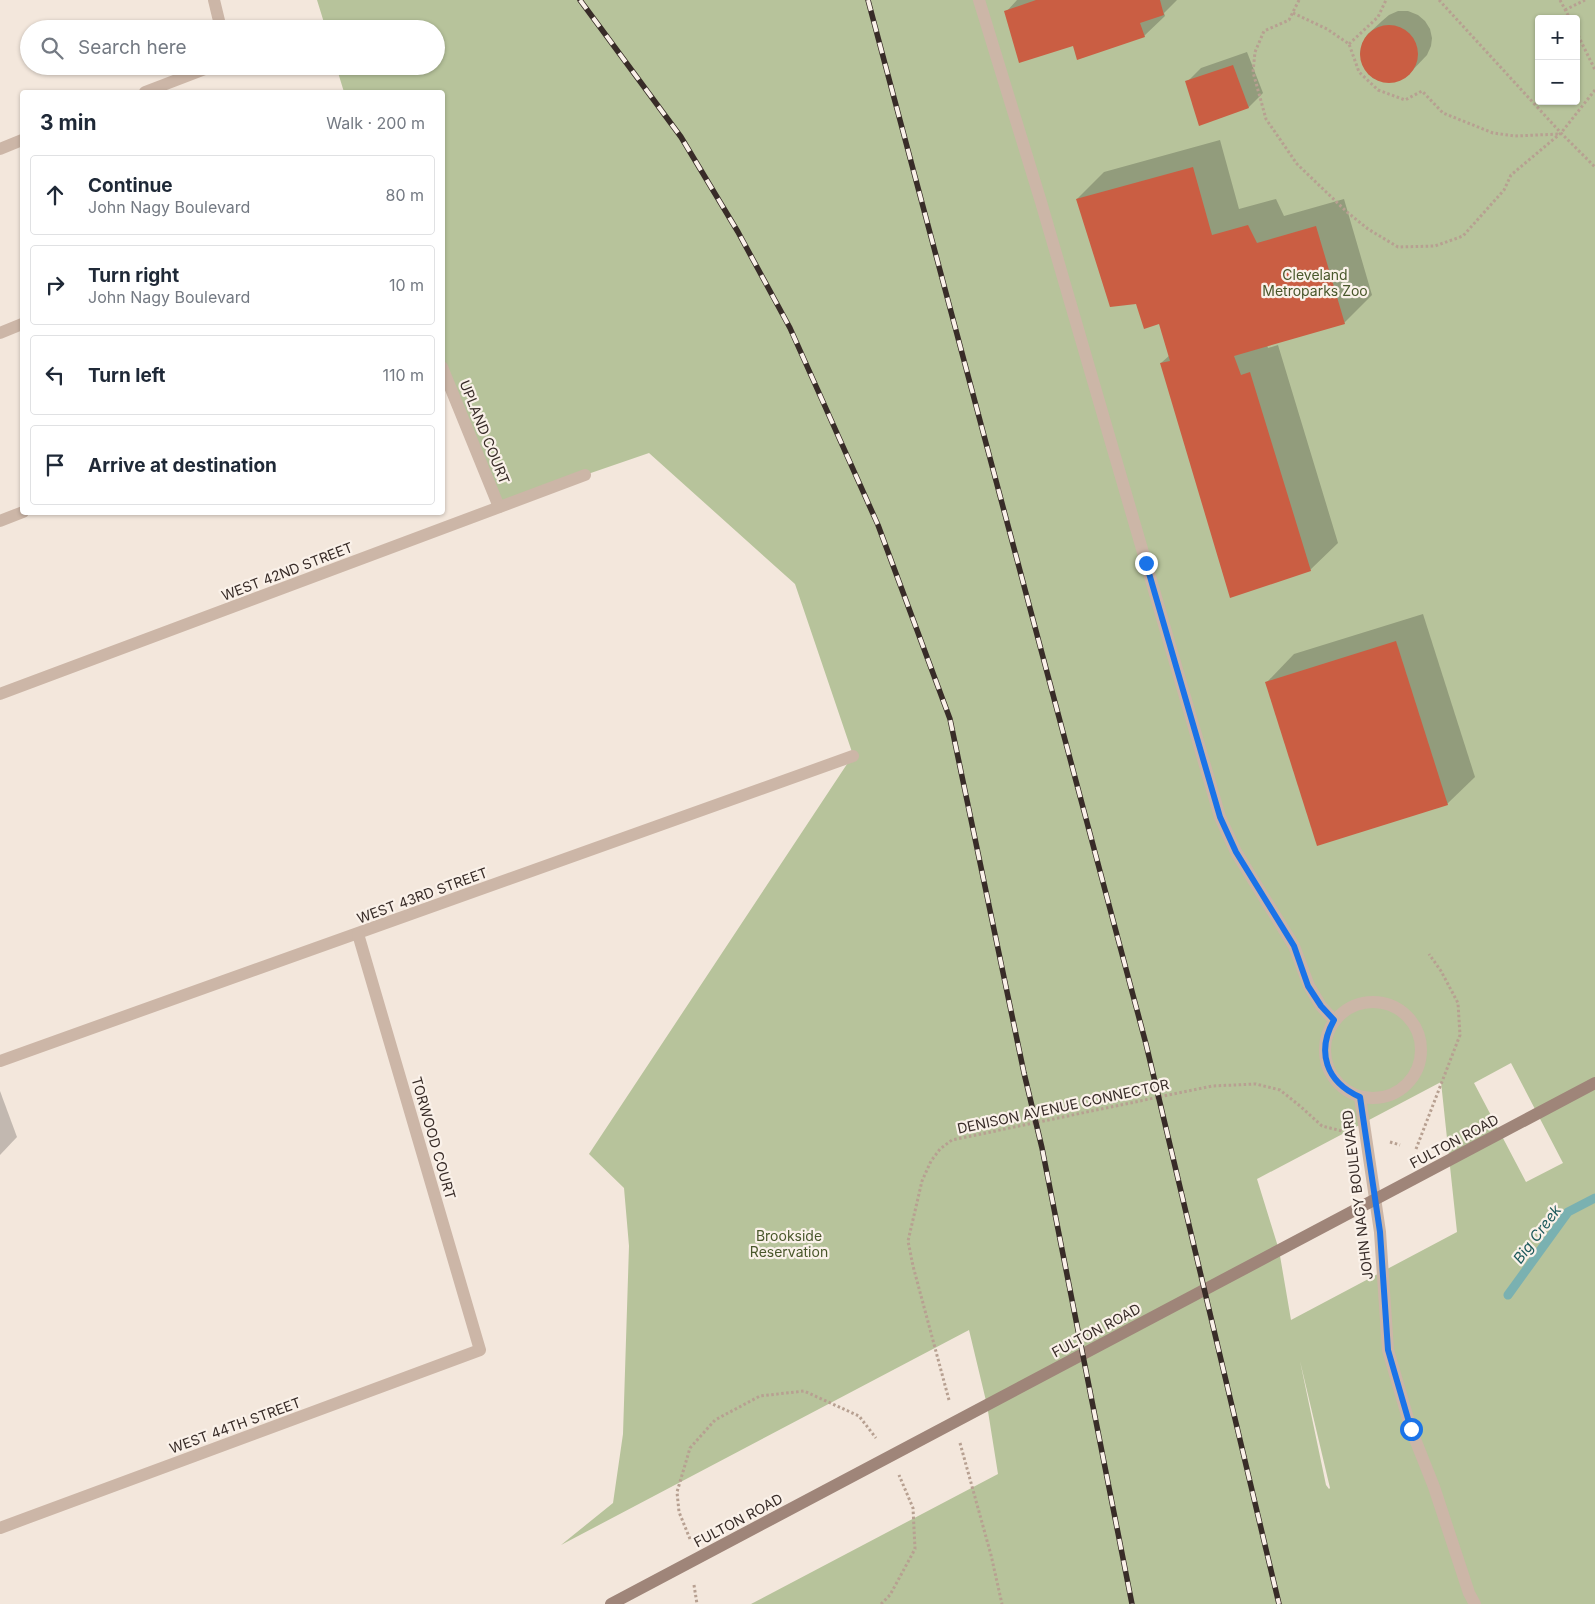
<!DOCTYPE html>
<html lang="en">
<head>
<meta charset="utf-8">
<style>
  body { margin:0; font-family:Inter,sans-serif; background:#f6f6f7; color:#1f2937 }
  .controls { position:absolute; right:15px; top:15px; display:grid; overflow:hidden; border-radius:5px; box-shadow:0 1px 4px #0004 }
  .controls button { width:45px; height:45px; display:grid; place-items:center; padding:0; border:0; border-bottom:1px solid #e0e1e3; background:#fff; color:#1f2937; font:25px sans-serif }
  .stop { position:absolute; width:15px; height:15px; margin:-11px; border:4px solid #1a73e8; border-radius:50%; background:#fff }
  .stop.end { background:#1a73e8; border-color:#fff; box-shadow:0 1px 5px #0008 }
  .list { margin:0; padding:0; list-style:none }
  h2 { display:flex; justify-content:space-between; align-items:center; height:65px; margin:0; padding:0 20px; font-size:21px }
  h2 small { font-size:16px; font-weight:400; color:#747a83 }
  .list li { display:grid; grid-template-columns:32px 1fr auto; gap:15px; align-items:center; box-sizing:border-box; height:80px; margin:0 10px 10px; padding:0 10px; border:1px solid #e0e1e3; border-radius:5px }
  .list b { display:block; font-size:19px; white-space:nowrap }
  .list p { margin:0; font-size:16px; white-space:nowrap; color:#747a83 }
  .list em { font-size:16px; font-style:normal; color:#747a83 }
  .icon { flex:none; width:28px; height:28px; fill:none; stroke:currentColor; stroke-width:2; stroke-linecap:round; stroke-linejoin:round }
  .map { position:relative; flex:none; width:1595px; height:1604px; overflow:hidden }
  .search { position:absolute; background:#fff; box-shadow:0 1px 4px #0004; left:20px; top:20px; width:425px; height:55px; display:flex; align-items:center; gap:12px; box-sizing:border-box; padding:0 18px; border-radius:28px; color:#747a83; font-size:19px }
  .panel { position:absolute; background:#fff; box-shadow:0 1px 4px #0004; left:20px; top:90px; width:425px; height:425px; border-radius:5px }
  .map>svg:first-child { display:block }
  .green { fill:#b7c39b; fill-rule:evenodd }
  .shadow { fill:#0003 }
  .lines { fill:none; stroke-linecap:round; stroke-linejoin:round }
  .stream { stroke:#7ab1b1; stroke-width:9 }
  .building { fill:#ca5e43 }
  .path { stroke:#b7a091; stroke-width:3; stroke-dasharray:2.5 2.5; stroke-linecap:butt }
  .service { stroke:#ccb6a7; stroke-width:12 }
  .minor { stroke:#ccb6a7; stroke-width:12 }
  .secondary { stroke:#9f8579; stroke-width:12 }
  .rail-casing { stroke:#382c28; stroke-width:5.5 }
  .rail { stroke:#faf1e9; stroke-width:4; stroke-dasharray:11; stroke-linecap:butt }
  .route { stroke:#1a73e8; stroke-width:6 }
  .labels { text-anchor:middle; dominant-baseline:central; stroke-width:4.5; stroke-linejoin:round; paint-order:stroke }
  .park-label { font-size:14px; fill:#49572b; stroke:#faf1e9 }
  .street-label { font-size:14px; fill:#382c28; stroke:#faf1e9 }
  .water-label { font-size:15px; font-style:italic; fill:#1c595b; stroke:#faf1e9 }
</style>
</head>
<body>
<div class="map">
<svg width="1595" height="1604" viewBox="0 0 1595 1604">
  <rect width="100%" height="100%" fill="#f3e7dc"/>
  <path class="green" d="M 317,0 L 1595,0 L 1595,1604 L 751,1604 L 998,1474 L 987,1405 L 969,1330 L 561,1545 L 613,1503 L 623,1434 L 629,1246 L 624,1188 L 589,1154 L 853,755 L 795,584 L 649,453 L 585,475 L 499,507 L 443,367 L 442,92 L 344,92 L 336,66 L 436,66 L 436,29 L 326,29 ZM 1539,19 L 1576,19 L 1576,101 L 1539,101 ZM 1511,1063 L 1563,1163 L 1526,1182 L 1474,1083 ZM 1441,1082 L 1457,1232 L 1291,1320 L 1279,1250 L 1257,1179 ZM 1300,1361 L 1330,1488 L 1329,1489 L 1326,1485 Z"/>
  <g class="shadow">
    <polygon points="1017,0 1177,0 1164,13 1165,16 1144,36 1074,45 1006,12"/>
    <polygon points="1398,11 1408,11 1418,15 1425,21 1430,29 1432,38 1431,46 1427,55 1407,76 1399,80 1390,82 1381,81 1373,78 1362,63 1360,53 1362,44 1367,35 1382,21 1389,15"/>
    <polygon points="1247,52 1263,93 1249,107 1199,124 1187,82 1201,68"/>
    <polygon points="1220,140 1239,209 1276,199 1284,216 1344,199 1372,295 1344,323 1267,345 1268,348 1278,345 1338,543 1310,570 1161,363 1170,355 1160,323 1077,199 1104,172"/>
    <polygon points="1423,614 1475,777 1447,804 1267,682 1294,654"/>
    <polygon points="0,1091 17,1137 0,1155"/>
  </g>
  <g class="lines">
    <polyline class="stream" points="1508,1295 1568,1212 1595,1198"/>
  </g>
  <g class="building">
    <polygon points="1036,0 1160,0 1164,15 1140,23 1145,37 1077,60 1073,46 1019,63 1004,11"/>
    <circle cx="1389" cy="54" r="29"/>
    <polygon points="1233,65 1249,108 1199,126 1185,81"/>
    <polygon points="1193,167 1212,235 1248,225 1257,243 1316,226 1345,324 1234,356 1241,375 1250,372 1311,571 1230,598 1160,363 1170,361 1159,324 1144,329 1136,304 1110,307 1076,199"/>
    <polygon points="1396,641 1448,805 1317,846 1265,682"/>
  </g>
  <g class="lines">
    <g class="path">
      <polyline points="1299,0 1289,20 1264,31 1255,52 1253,72 1266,119 1297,164 1347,212 1368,229 1398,247 1435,246 1463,236 1504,190 1511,175 1561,133 1595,90"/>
      <polyline points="1439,0 1561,133 1595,167"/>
      <polyline points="1560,0 1570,19"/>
      <polyline points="1565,10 1585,0"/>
      <polyline points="1293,13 1327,29 1349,44 1359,72 1378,90 1405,100 1422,91 1443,113 1493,133 1515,136 1560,134"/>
      <polyline points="1576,31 1595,70"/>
      <polyline points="1349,44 1378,17 1386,0"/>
      <polyline points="1390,1142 1400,1145"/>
      <polyline points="1416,1149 1460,1035 1458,1003 1441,971 1429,954"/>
      <polyline points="949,1400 913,1266 908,1241 922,1181 931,1161 940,1149 952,1140 1212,1086 1256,1084 1280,1090 1300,1106 1322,1126 1342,1131"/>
      <polyline points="960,1443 991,1555 1002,1604"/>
      <polyline points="690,1539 679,1512 677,1492 690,1448 715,1420 760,1396 804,1391 859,1416 876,1438"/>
      <polyline points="694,1585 697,1604"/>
      <polyline points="881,1604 890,1595 915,1549 913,1508 899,1475"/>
    </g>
    <g class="service">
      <polyline points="214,0 221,29"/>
      <polyline points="979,0 1041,202 1220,817 1236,852 1294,946 1309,986 1321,1006 1334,1020"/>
      <polyline points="145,92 213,66"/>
      <polyline points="0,149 22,140"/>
      <polyline points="0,521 23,512"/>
    </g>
    <g class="minor">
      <polyline points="0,333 22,324"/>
      <polyline points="442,367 499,507"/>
      <polyline points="0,694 585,475"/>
      <circle cx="1373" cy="1050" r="48"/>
      <polyline points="0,1061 853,756"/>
      <polyline points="1360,1097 1380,1232 1388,1350 1411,1429 1434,1487 1469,1593 1475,1604"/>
      <polyline points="0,1528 480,1350 358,934"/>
    </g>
    <polyline class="secondary" points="611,1604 1595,1083"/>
    <defs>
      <g id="rail">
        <polyline points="580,0 681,137 738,232 790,328 878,525 950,719 1024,1073 1042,1148 1132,1604"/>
        <polyline points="868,0 1146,1044 1279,1604"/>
      </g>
    </defs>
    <use href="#rail" class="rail-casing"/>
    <use href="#rail" class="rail"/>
  </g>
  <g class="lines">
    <path class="route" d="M 1146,563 L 1220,817 L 1236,852 L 1294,946 L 1308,986 L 1321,1006 L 1334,1020 C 1316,1052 1326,1082 1360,1097 L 1380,1232 L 1388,1350 L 1411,1429"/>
  </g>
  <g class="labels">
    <g class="park-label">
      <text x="1315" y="274">Cleveland<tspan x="1315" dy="16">Metroparks Zoo</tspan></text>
      <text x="789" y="1235">Brookside<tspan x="789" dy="16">Reservation</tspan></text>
    </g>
    <g class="street-label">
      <text transform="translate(485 432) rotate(68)">UPLAND COURT</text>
      <text transform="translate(287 571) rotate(-21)">WEST 42ND STREET</text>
      <text transform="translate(422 895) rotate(-20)">WEST 43RD STREET</text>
      <text transform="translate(1063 1106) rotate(-12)">DENISON AVENUE CONNECTOR</text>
      <text transform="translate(434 1138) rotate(74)">TORWOOD COURT</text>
      <text transform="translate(1454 1141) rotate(-28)">FULTON ROAD</text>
      <text transform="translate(1357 1195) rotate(-97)">JOHN NAGY BOULEVARD</text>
      <text transform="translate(1096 1330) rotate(-28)">FULTON ROAD</text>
      <text transform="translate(235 1425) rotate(-20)">WEST 44TH STREET</text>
      <text transform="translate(738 1520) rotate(-28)">FULTON ROAD</text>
    </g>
    <g class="water-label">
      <text transform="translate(1537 1234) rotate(-53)">Big Creek</text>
    </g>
  </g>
</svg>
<div class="controls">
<button>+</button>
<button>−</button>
</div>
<div class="stop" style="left:1411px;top:1429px"></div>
<div class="stop end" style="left:1146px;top:563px"></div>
<div class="search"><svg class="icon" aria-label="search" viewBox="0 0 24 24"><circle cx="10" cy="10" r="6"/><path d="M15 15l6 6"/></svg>Search here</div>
<section class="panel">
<h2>3 min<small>Walk · 200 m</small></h2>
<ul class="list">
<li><svg class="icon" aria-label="ahead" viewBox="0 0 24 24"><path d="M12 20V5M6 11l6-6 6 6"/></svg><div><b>Continue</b><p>John Nagy Boulevard</p></div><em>80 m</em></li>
<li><svg class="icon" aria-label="right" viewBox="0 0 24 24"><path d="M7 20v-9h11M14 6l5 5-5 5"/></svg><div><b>Turn right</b><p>John Nagy Boulevard</p></div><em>10 m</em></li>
<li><svg class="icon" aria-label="left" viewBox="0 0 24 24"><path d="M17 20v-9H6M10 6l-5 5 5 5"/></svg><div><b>Turn left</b></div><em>110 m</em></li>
<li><svg class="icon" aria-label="arrive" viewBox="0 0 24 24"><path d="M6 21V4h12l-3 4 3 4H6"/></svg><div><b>Arrive at destination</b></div></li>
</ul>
</section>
</div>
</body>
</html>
